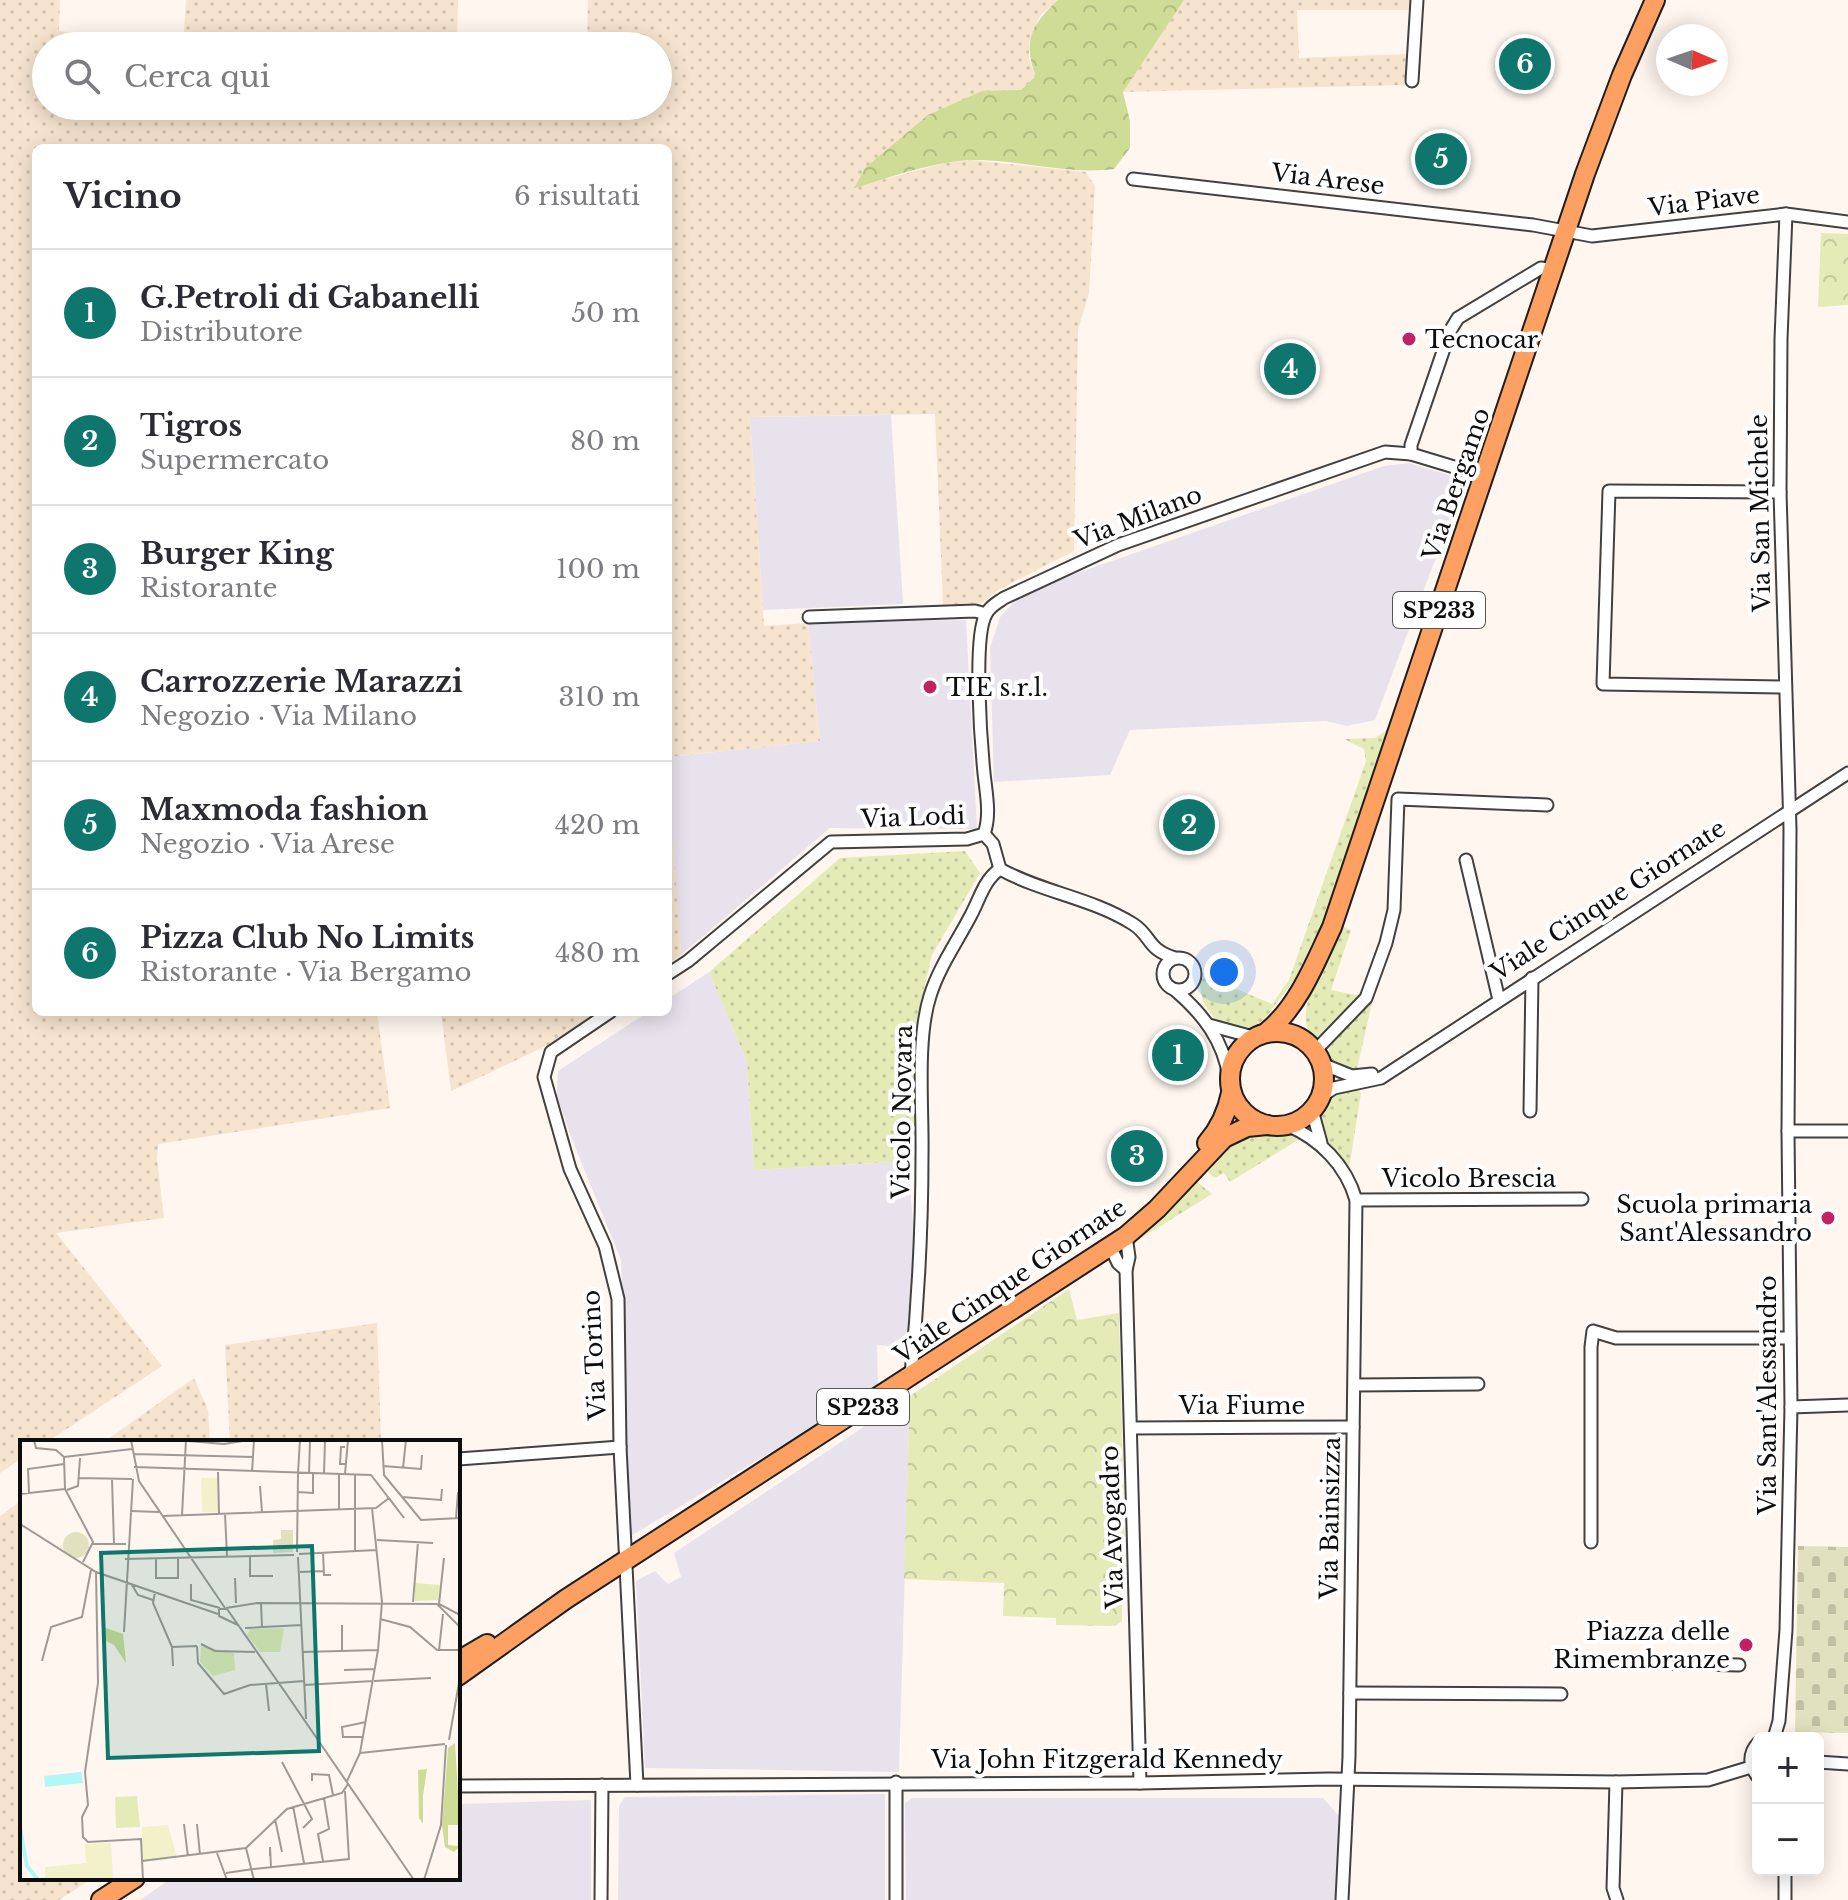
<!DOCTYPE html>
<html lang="it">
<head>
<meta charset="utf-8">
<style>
  body { margin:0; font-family:"Libre Baskerville",serif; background:#f2f2f3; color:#2b2b33 }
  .controls { position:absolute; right:24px; bottom:24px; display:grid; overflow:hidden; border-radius:12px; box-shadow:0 4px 20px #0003 }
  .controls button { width:72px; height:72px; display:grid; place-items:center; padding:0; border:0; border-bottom:2px solid #e1e1e2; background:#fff; color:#2b2b33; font:40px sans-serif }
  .compass { position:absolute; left:1656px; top:24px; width:72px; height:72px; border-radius:50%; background:#fff; box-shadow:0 4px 20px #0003; rotate:92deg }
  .you { position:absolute; left:1224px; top:972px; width:28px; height:28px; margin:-20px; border:6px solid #fff; border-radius:50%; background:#1a73e8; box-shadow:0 0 0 12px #1a73e833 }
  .badge { display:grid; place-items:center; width:52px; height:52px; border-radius:50%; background:#0f766e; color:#fff; font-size:26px; font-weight:700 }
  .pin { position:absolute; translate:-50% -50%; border:4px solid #fff; box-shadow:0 2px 8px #0006 }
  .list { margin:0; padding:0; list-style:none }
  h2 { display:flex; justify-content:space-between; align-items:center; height:104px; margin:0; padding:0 32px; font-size:34px }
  h2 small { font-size:26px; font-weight:400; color:#7c7c81 }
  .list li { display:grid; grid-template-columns:52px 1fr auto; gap:24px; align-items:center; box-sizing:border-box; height:128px; padding:0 32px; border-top:2px solid #e1e1e2 }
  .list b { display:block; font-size:30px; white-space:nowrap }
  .list p { margin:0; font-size:26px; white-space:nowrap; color:#7c7c81 }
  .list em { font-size:26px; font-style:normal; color:#7c7c81 }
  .icon { flex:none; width:44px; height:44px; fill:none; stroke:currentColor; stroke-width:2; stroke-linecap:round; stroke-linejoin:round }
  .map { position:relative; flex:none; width:1848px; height:1900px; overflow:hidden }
  .search { position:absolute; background:#fff; box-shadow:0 4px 20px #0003; left:32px; top:32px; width:640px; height:88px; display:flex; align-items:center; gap:20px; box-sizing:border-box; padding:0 28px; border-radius:44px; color:#7c7c81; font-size:30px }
  .panel { position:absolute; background:#fff; box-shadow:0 4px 20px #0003; left:32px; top:144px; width:640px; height:872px; border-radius:12px }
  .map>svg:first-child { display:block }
  .industrial { fill:#e8e2ed }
  .farmland { fill:url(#farmland-dots) }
  .grass { fill:url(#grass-dots) }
  .forest { fill:url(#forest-crowns) }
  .cemetery { fill:url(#cemetery-stones) }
  .park { fill:url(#park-crowns) }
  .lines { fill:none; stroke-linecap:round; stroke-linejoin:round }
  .street-casing { stroke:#414141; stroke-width:15 }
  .primary-casing { stroke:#1f1f1f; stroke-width:22 }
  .street { stroke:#fff; stroke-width:11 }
  .primary { stroke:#fda061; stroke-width:18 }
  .poi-dot { fill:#c32162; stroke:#fff; stroke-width:3 }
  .labels { text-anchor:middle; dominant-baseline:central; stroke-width:8; stroke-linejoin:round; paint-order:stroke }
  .shield { fill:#fff; stroke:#565656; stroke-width:2 }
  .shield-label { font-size:22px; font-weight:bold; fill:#0e0e0e }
  .street-label { font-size:24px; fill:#0e0e0e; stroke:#fff }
  .poi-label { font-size:24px; fill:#0e0e0e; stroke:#fff; text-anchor:start }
  .inset-river { fill:none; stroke:#b2f7f8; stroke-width:4 }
  .inset-road { fill:none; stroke:#9f9995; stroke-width:2 }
  .view { fill:#0f766e; fill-opacity:0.15; stroke:#0f766e; stroke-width:4 }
  .inset-edge { fill:none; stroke:#0e0e0e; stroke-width:4 }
</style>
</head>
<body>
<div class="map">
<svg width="1848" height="1900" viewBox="0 0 1848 1900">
  <defs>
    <pattern id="farmland-dots" width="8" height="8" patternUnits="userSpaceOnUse" patternTransform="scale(2)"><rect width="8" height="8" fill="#f6e4ce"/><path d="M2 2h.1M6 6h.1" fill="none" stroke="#d2c2b0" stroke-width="1.8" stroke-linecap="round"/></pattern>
    <pattern id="grass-dots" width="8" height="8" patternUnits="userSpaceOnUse" patternTransform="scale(2)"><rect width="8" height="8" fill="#e4ebb7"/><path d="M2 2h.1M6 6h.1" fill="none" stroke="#c2c89c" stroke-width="1.8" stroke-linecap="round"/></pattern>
    <pattern id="forest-crowns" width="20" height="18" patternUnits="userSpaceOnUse" patternTransform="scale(2)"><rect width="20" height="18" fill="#cedc96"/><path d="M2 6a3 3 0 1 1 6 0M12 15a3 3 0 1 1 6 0" fill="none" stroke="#b0bc80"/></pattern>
    <pattern id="cemetery-stones" width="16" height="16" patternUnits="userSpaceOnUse" patternTransform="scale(2)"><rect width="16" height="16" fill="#e2e1bf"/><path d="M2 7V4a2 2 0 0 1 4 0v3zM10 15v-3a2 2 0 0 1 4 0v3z" fill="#c1c0a3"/></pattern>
    <pattern id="park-crowns" width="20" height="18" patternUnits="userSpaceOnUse" patternTransform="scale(2)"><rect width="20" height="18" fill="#e4ebb7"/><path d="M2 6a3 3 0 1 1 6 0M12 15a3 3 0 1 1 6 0" fill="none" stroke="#c2c89c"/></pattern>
  </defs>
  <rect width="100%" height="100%" fill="#fff6ef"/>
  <g class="industrial">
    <polygon points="891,415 903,604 763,610 750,417"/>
    <polygon points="1409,463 1465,480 1375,720 1347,726 1326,721 1130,730 1110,775 994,782 990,648 1000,617 1023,592 1384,466"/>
    <polygon points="966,620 977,829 830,828 681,955 668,795 668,757 820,741 808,623"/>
    <polygon points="709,972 747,1062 754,1170 908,1161 916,1261 907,1348 877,1345 878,1388 629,1537 621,1260 571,1137 557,1096 558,1071 648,1012 668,1012 668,999"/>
    <polygon points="910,1396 899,1772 645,1768 636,1581 655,1571 668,1584 681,1577 674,1553"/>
    <polygon points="885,1794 885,1900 618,1900 619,1806 625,1797"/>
    <polygon points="912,1798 1323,1798 1339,1816 1335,1900 906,1900 905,1803"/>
    <polygon points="591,1800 591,1900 140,1900 172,1878 458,1878 458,1804"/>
  </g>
  <g class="farmland">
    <polygon points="0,0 60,0 59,31 180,46 46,46 46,106 658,106 658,46 587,46 588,0 1058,0 1040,16 1029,43 1029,59 1036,76 1021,91 982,91 855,187 945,163 971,160 1086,172 1095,186 1089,293 1078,330 1074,551 998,590 982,603 943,605 935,414 750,417 764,626 808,623 820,741 668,757 668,148 36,148 36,1012 377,1012 390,1108 158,1144 157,1159 164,1218 56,1233 162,1366 47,1442 22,1442 22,1458 0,1473"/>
    <polygon points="186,0 458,0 457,46 183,46"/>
    <polygon points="1184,0 1410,0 1410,10 1297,10 1299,58 1407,54 1405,85 1122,92"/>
    <polygon points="673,844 681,955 668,964 668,845"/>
    <polygon points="441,1012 598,1012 554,1042 451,1091"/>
    <polygon points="377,1323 381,1442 230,1442 225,1345"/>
    <polygon points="194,1378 208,1410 210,1442 104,1442"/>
    <polygon points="22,1500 22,1878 93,1878 59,1900 0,1900 0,1516"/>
  </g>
  <g class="grass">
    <path d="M 1393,726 L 1341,883 L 1295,979 L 1262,1022 L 1247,1029 L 1222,1024 C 1206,1012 1195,993 1203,973 L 1215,970 L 1225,974 L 1222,983 L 1272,1004 L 1289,980 L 1366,761 L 1364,749 L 1344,739 L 1375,738 Z"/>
    <polygon points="965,851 980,873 932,955 917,1018 916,1136 903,1140 908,1161 754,1170 747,1062 709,972 840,858"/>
    <path d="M 1343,927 L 1351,930 L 1331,990 L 1361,996 L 1322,1036 L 1313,1037 C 1289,1014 1331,952 1343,927 Z"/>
    <polygon points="1370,1001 1372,1003 1356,1073 1345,1070 1329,1058 1329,1048"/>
    <polygon points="1358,1088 1361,1093 1349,1169 1320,1131 1319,1115 1332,1095 1340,1090"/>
    <polygon points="1262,1133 1291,1134 1301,1138 1230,1182 1224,1173 1215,1178 1204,1169 1240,1137"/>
    <polygon points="1195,1180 1212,1194 1135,1242 1180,1199"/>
  </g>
  <path class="forest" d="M 1058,0 L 1184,0 L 1123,92 L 1130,121 L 1130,148 L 1114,169 C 1067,175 1021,160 974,160 C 934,161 892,177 854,188 L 865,168 L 928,115 L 982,91 L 1021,90 L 1036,76 C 1022,42 1032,24 1058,0 Z"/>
  <polygon class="cemetery" points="1798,1546 1848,1547 1848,1733 1795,1732"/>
  <g class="park">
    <polygon points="1821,233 1848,234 1848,305 1818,307"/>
    <polygon points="1069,1289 1077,1320 1119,1313 1126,1586 1122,1586 1122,1621 1115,1626 1056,1625 1056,1618 1003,1616 1004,1583 904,1579 910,1396"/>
  </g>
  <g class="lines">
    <defs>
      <g id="street">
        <polyline points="1412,81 1417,0"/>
        <polyline points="1133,179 1533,225 1592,236 1786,214 1848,222"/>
        <polyline points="1411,454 1411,445 1450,331 1458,318 1541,268 1553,270"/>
        <polyline points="1780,492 1609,491 1603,684 1785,687"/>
        <polyline points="809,617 975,611 986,614"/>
        <path d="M 984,834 L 993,844 L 1000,869 C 1041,892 1092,898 1133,924 C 1152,936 1146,949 1175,958"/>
        <polyline points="1466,860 1499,1000"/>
        <circle cx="1179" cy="974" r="16"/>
        <path d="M 668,974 L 688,961 L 831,842 L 967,839 L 984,834 C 991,815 986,793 984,773 C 981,743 973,637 986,614 C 990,606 997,603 1004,598 L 1118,545 L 1385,452 L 1411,454 L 1484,476"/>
        <path d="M 1175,990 C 1203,1014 1224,1041 1229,1078"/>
        <polyline points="610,1012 551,1052 544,1077 570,1169 605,1246 618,1299 620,1447 637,1785"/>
        <polyline points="1209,1025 1253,1037"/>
        <polyline points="1315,1051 1366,998 1386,943 1394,910 1398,799 1547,805"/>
        <polyline points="1322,1064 1352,1076 1372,1074"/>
        <polyline points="1320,1097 1334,1088 1381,1078 1848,773"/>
        <polyline points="1312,1110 1321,1143"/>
        <polyline points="1530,1111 1532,978"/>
        <path d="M 1287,1125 C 1320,1139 1346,1165 1356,1200 L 1349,1757 L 1342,1900"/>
        <polyline points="1788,1131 1848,1131"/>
        <polyline points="1356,1200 1582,1199"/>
        <polyline points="1110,1246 1118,1263 1126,1270 1129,1257 1126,1236"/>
        <polyline points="1126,1270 1140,1783"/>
        <path d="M 911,1375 C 918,1302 922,1229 922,1155 C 923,1109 916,1040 930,996 C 939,967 957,942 971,915 C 980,898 984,880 1000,869"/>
        <polyline points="1355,1385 1478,1384"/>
        <polyline points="1791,1407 1848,1405"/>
        <polyline points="1131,1428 1353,1427"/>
        <polyline points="458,1459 620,1447"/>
        <polyline points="1591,1542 1591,1347 1593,1331 1616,1338 1790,1338"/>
        <polyline points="1570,1661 1739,1665"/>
        <polyline points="1350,1693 1561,1694"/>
        <polyline points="1774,1738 1779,1721 1786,1630 1791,1407 1788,1131 1790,829 1780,492 1781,339 1786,214"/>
        <path d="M 1758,1743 C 1748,1754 1749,1766 1758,1777"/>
        <polyline points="1818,1762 1848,1764"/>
        <polyline points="896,1782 896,1900"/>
        <polyline points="1616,1782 1613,1888 1617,1900"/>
        <polyline points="458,1786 1140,1783 1328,1779 1616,1782 1708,1780 1751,1767"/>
        <polyline points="601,1900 602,1785"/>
        <polyline points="1785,1900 1785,1870"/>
      </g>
      <g id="primary">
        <path d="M 1268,1031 C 1299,1005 1315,963 1332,927 L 1585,174 L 1622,75 L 1655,0"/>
        <circle cx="1277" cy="1079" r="47"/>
        <path d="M 1207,1143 C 1220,1128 1227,1113 1231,1093"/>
        <polyline points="458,1661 487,1644"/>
        <polyline points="458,1676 566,1599 1126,1236 1157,1209 1224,1138 1247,1127 1267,1125"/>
        <polyline points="101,1900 135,1878"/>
      </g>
    </defs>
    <use href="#street" class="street-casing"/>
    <use href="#primary" class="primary-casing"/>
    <use href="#street" class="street"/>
    <use href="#primary" class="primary"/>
  </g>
  <g class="poi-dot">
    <circle cx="1409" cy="339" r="8"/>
    <circle cx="930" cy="687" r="8"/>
    <circle cx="1828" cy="1218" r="8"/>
    <circle cx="1746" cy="1645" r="8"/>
  </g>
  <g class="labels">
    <g class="shield">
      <rect x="1393" y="592" width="92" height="36" rx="6"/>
      <rect x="817" y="1389" width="92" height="36" rx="6"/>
    </g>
    <g class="shield-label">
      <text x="1439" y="610">SP233</text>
      <text x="863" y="1407">SP233</text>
    </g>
    <g class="street-label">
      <text transform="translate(1328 179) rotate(7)">Via Arese</text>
      <text transform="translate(1704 201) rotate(-7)">Via Piave</text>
      <text transform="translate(1456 484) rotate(-71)">Via Bergamo</text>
      <text transform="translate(1760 513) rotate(-91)">Via San Michele</text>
      <text transform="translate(1138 517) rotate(-21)">Via Milano</text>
      <text transform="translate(913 817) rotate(-2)">Via Lodi</text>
      <text transform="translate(1608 900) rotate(-33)">Viale Cinque Giornate</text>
      <text transform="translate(902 1112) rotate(-89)">Vicolo Novara</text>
      <text x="1469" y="1178">Vicolo Brescia</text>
      <text transform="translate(1010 1281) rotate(-34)">Viale Cinque Giornate</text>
      <text transform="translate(594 1355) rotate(-93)">Via Torino</text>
      <text transform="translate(1767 1395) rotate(-90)">Via Sant'Alessandro</text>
      <text x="1242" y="1405">Via Fiume</text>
      <text transform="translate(1330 1518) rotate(-89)">Via Bainsizza</text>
      <text transform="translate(1112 1527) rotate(-92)">Via Avogadro</text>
      <text x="1107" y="1759">Via John Fitzgerald Kennedy</text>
    </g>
    <g class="poi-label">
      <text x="1425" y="339">Tecnocar</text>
      <text x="946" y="687">TIE s.r.l.</text>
      <text x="1812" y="1204" text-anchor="end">Scuola primaria<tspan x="1812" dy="28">Sant'Alessandro</tspan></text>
      <text x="1730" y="1631" text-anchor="end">Piazza delle<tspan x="1730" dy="28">Rimembranze</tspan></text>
    </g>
  </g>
  <g transform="translate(20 1440)">
    <rect width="440" height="440" fill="#fff6ef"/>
    <path d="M 395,143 L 420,145 L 418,160 L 395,161 ZM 181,206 L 214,213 L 215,230 L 193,236 L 180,222 ZM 117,356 L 120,387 L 96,388 L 95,357 Z" fill="#e4ebb7"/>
    <path d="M 83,187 L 103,194 L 106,223 L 94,205 L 84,200 ZM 435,303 L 440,385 L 428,385 L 428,405 L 440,406 L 434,412 L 425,407 L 422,385 L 428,308 ZM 407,329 L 403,356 L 403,384 L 399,378 L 398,330 Z" fill="#cedc96"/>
    <path d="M 261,90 L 273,90 L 273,112 L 253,113 L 253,100 L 261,99 ZM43 105a13 13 0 1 1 26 0a13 13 0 1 1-26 0Z" fill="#e2e1bf"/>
    <path d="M 264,188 L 260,212 L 240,212 L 227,195 L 230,189 Z" fill="#e4ebb7"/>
    <path d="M 181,38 L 198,38 L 199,72 L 182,72 ZM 148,385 L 157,417 L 123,420 L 122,387 ZM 91,403 L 93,440 L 25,440 L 25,427 L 66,423 L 65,404 Z" fill="#f2f1c9"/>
    <path d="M 61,332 L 63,343 L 25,347 L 24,336 Z" fill="#b2f7f8"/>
    <path class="inset-river" d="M 0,387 L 7,426 L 18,440"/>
    <path class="inset-road" d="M 14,0 L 16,8 L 36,10 L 44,17M 111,0 L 119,41 L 205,168M 156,0 L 204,4 L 229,0M 362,0 L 364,35 L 401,80 L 440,78M 113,14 L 233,17M 44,17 L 45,49 L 73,102 L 63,122M 44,17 L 112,9M 325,24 L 320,24 L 321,7 L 325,7M 363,26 L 401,29 L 402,15M 114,27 L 351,35 L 384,78 L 369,58M 383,28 L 386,0M 198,32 L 199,73M 232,32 L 234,0M 278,33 L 280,0M 289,33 L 290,0M 304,34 L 305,0M 325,34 L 328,0M 335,35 L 335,111M 59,38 L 112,39M 92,39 L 94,104M 240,46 L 242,72M 47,50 L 58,46 L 60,18M 278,52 L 293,53 L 293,34M 9,53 L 8,29 L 44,24M 0,54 L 45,49M 382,57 L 421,60 L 422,49M 319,69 L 319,35M 110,71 L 139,72M 205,74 L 207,116M 162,75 L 166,0M 143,76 L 356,68 L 369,58M 436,78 L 438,52M 0,84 L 76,132 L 198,174M 357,100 L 413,103M 73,104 L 106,104M 277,112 L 278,33M 303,113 L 304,135 L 311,135M 279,114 L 356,110M 230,115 L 230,136 L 253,136M 278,117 L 286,279M 424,118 L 419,164 L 440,175M 105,119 L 274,115M 136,119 L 136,138 L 158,138 L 158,118M 76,132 L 78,243 L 65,332 L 68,365 L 62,377 L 63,397 L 68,402 L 121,399 L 123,440M 280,132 L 304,131M 215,138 L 216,163M 171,144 L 171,160 L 200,168M 112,145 L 118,155 L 133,160M 135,152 L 133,163 L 152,207 L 153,226M 393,162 L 398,102M 241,163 L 242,187M 206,168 L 237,163 L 417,164 L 440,187M 360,179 L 390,187 L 417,210 L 440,210M 218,185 L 199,176 L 199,169 L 207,169 L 265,252M 225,188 L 282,185M 104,192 L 113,39M 181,204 L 195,211 L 235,212M 177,206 L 178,223 L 204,254 L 230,245 L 284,241M 152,207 L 177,206M 419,210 L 423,174M 322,211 L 322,185M 283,212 L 358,210M 22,221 L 31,187 L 62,177 L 71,130M 324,230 L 355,229M 354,241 L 411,238M 246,244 L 249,271M 284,245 L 353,241M 263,249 L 394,440M 343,297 L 323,297 L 322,287 L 346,282M 429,300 L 440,237M 340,313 L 425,304M 262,322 L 292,379 L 283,388M 292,341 L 292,334 L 309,335 L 313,355M 327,341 L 340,313 L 358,210 L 362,162 L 352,68M 273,366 L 284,423M 255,379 L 262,412M 164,384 L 168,417M 177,384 L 180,415M 226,408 L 234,440M 197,413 L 207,440M 250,416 L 250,407 L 251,427M 122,421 L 226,408 L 267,369 L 322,353 L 328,344M 303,421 L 298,394 L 309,389 L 304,358M 233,429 L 329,419 L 325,351M 206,433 L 233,429M 404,440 L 421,385 L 426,305"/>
    <path class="view" d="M 292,106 L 299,311 L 88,318 L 81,113 Z"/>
    <rect width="440" height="440" class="inset-edge"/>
  </g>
</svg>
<div class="controls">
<button>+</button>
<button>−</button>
</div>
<svg class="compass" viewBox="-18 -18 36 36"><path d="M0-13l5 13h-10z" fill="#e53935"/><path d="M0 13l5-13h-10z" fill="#7c7c81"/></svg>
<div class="you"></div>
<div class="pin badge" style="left:1178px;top:1055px">1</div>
<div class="pin badge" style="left:1189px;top:825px">2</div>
<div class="pin badge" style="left:1137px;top:1156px">3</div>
<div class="pin badge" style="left:1290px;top:369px">4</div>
<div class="pin badge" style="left:1441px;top:159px">5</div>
<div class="pin badge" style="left:1525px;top:64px">6</div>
<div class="search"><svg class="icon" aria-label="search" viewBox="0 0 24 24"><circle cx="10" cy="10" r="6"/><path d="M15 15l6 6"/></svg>Cerca qui</div>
<section class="panel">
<h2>Vicino<small>6 risultati</small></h2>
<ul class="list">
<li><span class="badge">1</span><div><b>G.Petroli di Gabanelli</b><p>Distributore</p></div><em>50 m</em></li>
<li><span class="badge">2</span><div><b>Tigros</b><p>Supermercato</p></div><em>80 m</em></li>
<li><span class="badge">3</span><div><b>Burger King</b><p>Ristorante</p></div><em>100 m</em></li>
<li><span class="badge">4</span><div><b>Carrozzerie Marazzi</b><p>Negozio · Via Milano</p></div><em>310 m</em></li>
<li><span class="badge">5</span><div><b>Maxmoda fashion</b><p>Negozio · Via Arese</p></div><em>420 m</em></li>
<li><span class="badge">6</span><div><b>Pizza Club No Limits</b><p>Ristorante · Via Bergamo</p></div><em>480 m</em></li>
</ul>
</section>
</div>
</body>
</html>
